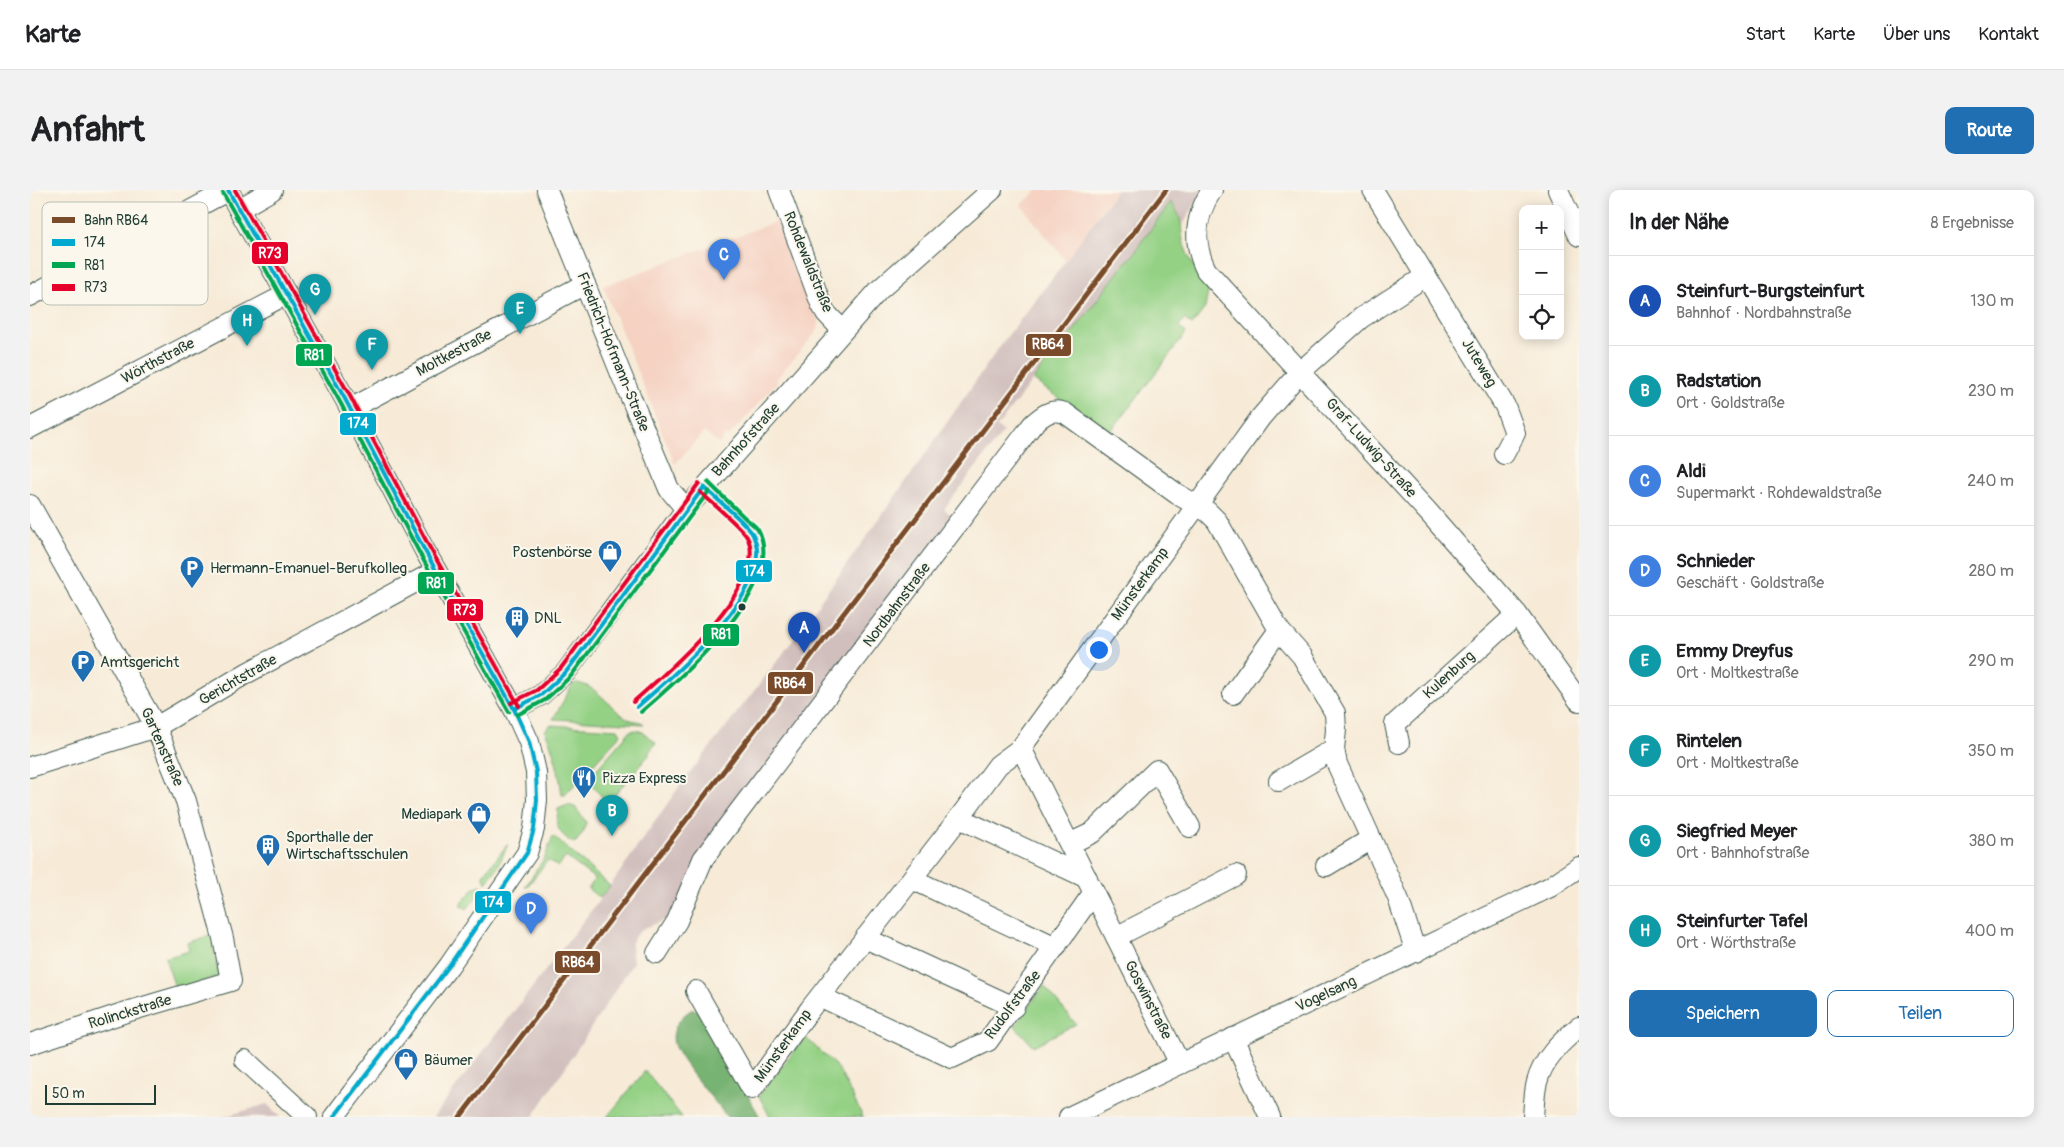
<!DOCTYPE html>
<html lang="de">
<head>
<meta charset="utf-8">
<style>
  body { margin:0; font-family:Pangolin,sans-serif; background:#f2f2f2; color:#202124 }
  .controls { position:absolute; right:15px; top:15px; display:grid; overflow:hidden; border-radius:10px; box-shadow:0 2px 12px #0003 }
  .controls button { width:45px; height:45px; display:grid; place-items:center; padding:0; border:0; border-bottom:1px solid #e0e0e0; background:#fff; color:#202124; font:25px sans-serif }
  .scale { position:absolute; left:15px; bottom:12px; width:111px; box-sizing:border-box; padding-left:5px; border:2px solid #1f3d34; border-top:0; font-size:14px; line-height:18px; white-space:nowrap; color:#1f3d34; -webkit-text-stroke:4px #fbf7ec; paint-order:stroke }
  .you { position:absolute; left:1068px; top:459px; width:18px; height:18px; margin:-12px; border:4px solid #fff; border-radius:50%; background:#1a73e8; box-shadow:0 0 0 8px #1a73e833 }
  .badge { display:grid; place-items:center; width:32px; height:32px; border-radius:50%; background:#1f6fb2; color:#fff; font-size:16px; font-weight:700 }
  .pin { position:absolute; translate:-50% -41px; filter:drop-shadow(0 1px 2px #0008) }
  .pin::after { content:''; position:absolute; top:26px; width:18px; height:15px; background:inherit; clip-path:polygon(0 0,100% 0,50% 100%) }
  .list { margin:0; padding:0; list-style:none }
  h2 { display:flex; justify-content:space-between; align-items:center; height:65px; margin:0; padding:0 20px; font-size:21px }
  h2 small { font-size:16px; font-weight:400; color:#757577 }
  .list li { display:grid; grid-template-columns:32px 1fr auto; gap:15px; align-items:center; box-sizing:border-box; height:90px; padding:0 20px; border-top:1px solid #e0e0e0 }
  .list b { display:block; font-size:19px; white-space:nowrap }
  .list p { margin:0; font-size:16px; white-space:nowrap; color:#757577 }
  .list em { font-size:16px; font-style:normal; color:#757577 }
  .actions { display:flex; gap:10px; padding:15px 20px }
  .actions a { flex:1; padding:11px 0; border:1px solid #1f6fb2; border-radius:10px; text-align:center; font-size:18px; color:#1f6fb2 }
  .actions .main { background:#1f6fb2; color:#fff }
  .icon { flex:none; width:28px; height:28px; fill:none; stroke:currentColor; stroke-width:2; stroke-linecap:round; stroke-linejoin:round }
  .map { position:relative; flex:none; width:1549px; height:927px; overflow:hidden; border-radius:10px }
  header { display:flex; align-items:center; gap:30px; box-sizing:border-box; height:70px; padding:0 25px; background:#fff; border-bottom:1px solid #e0e0e0 }
  header strong { font-size:24px }
  nav { display:flex; gap:28px; margin-inline-start:auto; font-size:18px }
  .intro { display:flex; align-items:center; justify-content:space-between; box-sizing:border-box; height:120px; padding:0 30px }
  h1 { margin:0; font-size:35px }
  .button { padding:12px 22px; border-radius:10px; background:#1f6fb2; color:#fff; font-size:18px; font-weight:700 }
  main { display:flex; gap:30px; padding:0 30px }
  aside { flex:1; background:#fff; border-radius:10px; box-shadow:0 2px 12px #0003 }
  .map>svg:first-child { display:block }
  .built { fill:#f5d2c2 }
  .industrial { fill:#d1bfbd }
  .green { fill:#94d185; stroke:#5a875c }
  .forest { fill:#77b372; stroke:#4b7853 }
  .lines { fill:none; stroke-linecap:round; stroke-linejoin:round }
  .minor-casing { stroke:#3f574d; stroke-width:22 }
  .minor { stroke:#fff; stroke-width:20 }
  .bus-1-casing { stroke:#fbf7ec; stroke-width:8 }
  .bus-2-casing { stroke:#fbf7ec; stroke-width:8 }
  .bus-3-casing { stroke:#fbf7ec; stroke-width:8 }
  .bus-1 { stroke:#00a9ce; stroke-width:4 }
  .bus-2 { stroke:#00a651; stroke-width:4 }
  .bus-3 { stroke:#e4002b; stroke-width:4 }
  .rail-1-casing { stroke:#fbf7ec; stroke-width:9 }
  .rail-1 { stroke:#7a4b2a; stroke-width:5 }
  .bus-dot { fill:#1f3d34; stroke:#fbf7ec; stroke-width:2 }
  .labels { text-anchor:middle; dominant-baseline:central; stroke-width:4; stroke-linejoin:round; paint-order:stroke }
  .street-label { font-size:15px; fill:#1f3d34; stroke:#fbf7ec }
  .poi-label { font-size:15px; fill:#1f3d34; stroke:#fbf7ec; text-anchor:start }
  .key { fill:#fbf7ec; stroke:#b9bfb5; stroke-width:1 }
  .key-label { font-size:14px; fill:#1f3d34 }
  .line-badge { stroke:#fbf7ec; stroke-width:2 }
  .badge-label { font-size:14px; text-anchor:middle; font-weight:bold; fill:#fff }
</style>
</head>
<body>
<header>
<strong>Karte</strong>
<nav><a>Start</a><a>Karte</a><a>Über uns</a><a>Kontakt</a></nav>
</header>
<div class="intro"><h1>Anfahrt</h1><a class="button">Route</a></div>
<main>
<div class="map">
<svg width="1549" height="927" viewBox="0 0 1549 927">
  <rect width="100%" height="100%" fill="#fbf7ec"/>
  <filter id="ink" filterUnits="userSpaceOnUse"><feTurbulence type="fractalNoise" baseFrequency=".02" numOctaves="2"/><feDisplacementMap in="SourceGraphic" scale="10" xChannelSelector="R" yChannelSelector="G"/><feConvolveMatrix kernelMatrix="1 2 1 2 8 2 1 2 1" color-interpolation-filters="sRGB"/></filter>
  <filter id="wash" filterUnits="userSpaceOnUse"><feTurbulence type="fractalNoise" baseFrequency=".0096" numOctaves="4" result="noise"/><feDisplacementMap in="SourceGraphic" scale="20" xChannelSelector="R" yChannelSelector="G"/><feGaussianBlur stdDeviation="1.12" result="paint"/><feColorMatrix in="noise" values="0 0 0 0 0 0 0 0 0 0 0 0 0 0 0 0 0 1.4 0 .05"/><feComposite in="paint" operator="in"/></filter>
  <g filter="url(#wash)">
    <rect width="100%" height="100%" fill="#f7ebd8"/>
    <g class="built">
      <polygon points="1008,0 1087,0 1036,71 991,15"/>
      <polygon points="750,30 789,133 788,140 747,188 747,193 698,247 695,245 689,254 674,242 645,274 573,96"/>
    </g>
    <g class="industrial">
      <polygon points="1087,0 1173,0 1153,35 1147,20 1141,13 1109,55 1105,63 1095,73 1037,150 1031,153 967,237 973,242 914,319 925,328 639,728 612,739 605,746 601,755 603,773 503,927 403,927 580,696 649,597 752,465 882,283 972,153 1028,81"/>
      <polygon points="237,914 250,927 193,927"/>
    </g>
    <g class="green">
      <path d="M 1141,12 C 1157,33 1148,41 1156,60 C 1161,74 1170,86 1179,97 L 1175,118 L 1162,135 L 1154,129 L 1149,136 L 1156,143 L 1079,244 L 1003,190 L 1031,153 L 1037,150 L 1095,73 L 1105,63 L 1109,55 Z"/>
      <path d="M 547,493 C 569,496 580,520 599,529 C 605,532 609,530 614,534 L 523,529 L 543,494 Z"/>
      <path d="M 519,535 L 588,539 L 591,544 L 535,605 L 532,605 C 529,583 525,562 515,541 Z"/>
      <polygon points="606,540 613,542 626,553 619,562 619,565 580,610 575,610 557,590 600,541"/>
      <path d="M 538,615 L 545,617 L 556,632 L 554,641 L 546,652 C 541,653 539,651 535,647 C 525,638 527,632 528,619 Z"/>
      <polygon points="523,646 580,696 570,708 558,699 565,689 536,667 528,677 518,670 496,698 495,697 515,667"/>
      <polygon points="478,654 468,677 456,693 453,685"/>
      <polygon points="451,695 454,697 437,719 430,715 445,697"/>
      <polygon points="181,745 189,786 146,800 135,768 159,761 157,753"/>
      <polygon points="1014,796 1046,834 1003,856 985,836"/>
      <polygon points="775,847 808,878 833,927 740,927 729,906"/>
      <polygon points="615,881 652,927 577,927"/>
    </g>
    <path class="forest" d="M 663,819 L 670,821 L 730,927 L 697,927 C 686,912 648,870 644,854 C 640,840 651,825 663,819 Z"/>
  </g>
  <g filter="url(#ink)">
    <g class="lines">
      <defs>
        <g id="minor">
          <polyline points="198,0 315,209 395,361 484,519 499,552 506,582 507,610 504,639 497,663 419,776 304,927"/>
          <polyline points="517,0 591,184 639,299 656,319"/>
          <polyline points="749,0 791,114 796,123 812,140"/>
          <path d="M 1182,0 C 1165,26 1162,52 1176,80 L 1400,324 L 1487,424 L 1549,511"/>
          <polyline points="1343,0 1475,216 1485,243 1474,264"/>
          <polyline points="1528,0 1549,46"/>
          <polyline points="209,19 242,0"/>
          <polyline points="0,106 199,0"/>
          <polyline points="320,219 555,94"/>
          <polyline points="0,238 257,104"/>
          <polyline points="0,315 126,537 156,611 193,748 201,791 93,823 0,854"/>
          <polyline points="1203,504 1249,440"/>
          <polyline points="484,519 511,505 536,482 656,319 849,100 962,0"/>
          <polyline points="1369,553 1365,534 1487,424"/>
          <polyline points="991,558 1150,874"/>
          <polyline points="0,577 126,537 217,483 406,381"/>
          <polyline points="1249,591 1304,559"/>
          <polyline points="929,628 1057,688"/>
          <polyline points="1041,653 1062,643 1127,580 1160,637"/>
          <polyline points="1296,676 1341,649"/>
          <polyline points="882,689 1026,757"/>
          <polyline points="1086,747 1206,685"/>
          <polyline points="835,748 984,817"/>
          <path d="M 627,763 L 647,731 L 673,669 L 1003,234 C 1013,225 1021,218 1035,223 L 1147,304 L 1178,322 L 1187,331 L 1249,440 L 1272,466 L 1305,523 L 1306,540 L 1304,559 L 1307,574 L 1368,708 L 1386,762"/>
          <polyline points="666,801 722,899 780,819 929,628 968,575 991,558 1231,227 1270,182 1331,128 1396,86"/>
          <polyline points="791,807 922,868 958,851 1064,702"/>
          <polyline points="1203,848 1240,927"/>
          <polyline points="215,870 277,927"/>
          <polyline points="1039,927 1520,697 1549,677"/>
          <path d="M 1503,927 C 1504,916 1504,903 1507,892 C 1513,869 1531,852 1549,837"/>
        </g>
      </defs>
      <use href="#minor" class="minor-casing"/>
      <use href="#minor" class="minor"/>
      <defs>
        <g id="bus-1">
          <polyline points="198,0 315,209 395,361 484,519 499,552 506,582 507,610 504,639 497,663 419,776 304,927"/>
          <path d="M 607,517 C 643,486 727,414 727,364 C 728,358 725,350 723,345 C 719,335 684,307 674,297"/>
          <polyline points="484,519 511,505 536,482 674,297"/>
        </g>
        <g id="bus-2">
          <polyline points="193,3 310,212 390,364 479,522"/>
          <path d="M 611,522 C 648,490 759,396 728,340 C 725,335 718,331 714,327 C 702,315 690,304 678,292"/>
          <polyline points="487,525 515,510 541,486 679,301"/>
        </g>
        <g id="bus-3">
          <polyline points="205,0 320,206 400,358 489,516"/>
          <path d="M 603,512 C 634,485 742,393 717,347 C 711,337 680,311 670,302"/>
          <polyline points="481,513 507,500 531,478 669,293"/>
        </g>
      </defs>
      <use href="#bus-1" class="bus-1-casing"/>
      <use href="#bus-2" class="bus-2-casing"/>
      <use href="#bus-3" class="bus-3-casing"/>
      <use href="#bus-1" class="bus-1"/>
      <use href="#bus-2" class="bus-2"/>
      <use href="#bus-3" class="bus-3"/>
      <defs>
        <polyline id="rail-1" points="430,927 1136,0"/>
      </defs>
      <use href="#rail-1" class="rail-1-casing"/>
      <use href="#rail-1" class="rail-1"/>
    </g>
  </g>
  <defs>
    <symbol id="shop-pin" viewBox="-11 -11 22 30"><path d="M0 17L-7.5 6A9.5 9.5 0 1 1 7.5 6Z" fill="#1f6fb2" stroke="#fbf7ec"/><path d="M-5-2.5h2.3a2.7 3.5 0 0 1 5.4 0H5L5.5 6h-11ZM-1.5-2.5h3a1.5 2.3 0 0 0-3 0Z" fill="#fff"/></symbol>
    <symbol id="parking-pin" viewBox="-11 -11 22 30"><path d="M0 17L-7.5 6A9.5 9.5 0 1 1 7.5 6Z" fill="#1f6fb2" stroke="#fbf7ec"/><path d="M-3.5-5.5H1a3.5 3.5 0 0 1 0 7H-1V5.5H-3.5ZM-1-3.4V-.6H.8a1.4 1.4 0 0 0 0-2.8Z" fill="#fff"/></symbol>
    <symbol id="building-pin" viewBox="-11 -11 22 30"><path d="M0 17L-7.5 6A9.5 9.5 0 1 1 7.5 6Z" fill="#1f6fb2" stroke="#fbf7ec"/><path d="M-4-6H4V6H1V3H-1V6H-4ZM-2.5-4.3h1.7v1.8h-1.7ZM.8-4.3h1.7v1.8H.8ZM-2.5-1h1.7V.8h-1.7ZM.8-1h1.7V.8H.8Z" fill="#fff"/></symbol>
    <symbol id="restaurant-pin" viewBox="-11 -11 22 30"><path d="M0 17L-7.5 6A9.5 9.5 0 1 1 7.5 6Z" fill="#1f6fb2" stroke="#fbf7ec"/><path d="M-5-6h1v4h1v-4h1v4h1v-4h1v5L-1.5 .5V6h-2V.5L-5-1ZM5-6V6H3V1.5H1.5Q1.5-4 5-6Z" fill="#fff"/></symbol>
  </defs>
  <g fill-rule="evenodd">
    <use href="#shop-pin" x="566" y="348" width="28" height="38"/>
    <use href="#parking-pin" x="148" y="364" width="28" height="38"/>
    <use href="#building-pin" x="473" y="414" width="28" height="38"/>
    <use href="#parking-pin" x="39" y="458" width="28" height="38"/>
    <use href="#restaurant-pin" x="540" y="574" width="28" height="38"/>
    <use href="#shop-pin" x="435" y="610" width="28" height="38"/>
    <use href="#building-pin" x="224" y="642" width="28" height="38"/>
    <use href="#shop-pin" x="362" y="856" width="28" height="38"/>
  </g>
  <circle class="bus-dot" cx="712" cy="417" r="4.5"/>
  <g class="labels">
    <g class="street-label">
      <text transform="translate(778 72) rotate(68)">Rohdewaldstraße</text>
      <text transform="translate(583 162) rotate(68)">Friedrich-Hofmann-Straße</text>
      <text transform="translate(424 163) rotate(-28)">Moltkestraße</text>
      <text transform="translate(128 171) rotate(-28)">Wörthstraße</text>
      <text transform="translate(1449 173) rotate(59)">Juteweg</text>
      <text transform="translate(716 250) rotate(-48)">Bahnhofstraße</text>
      <text transform="translate(1341 258) rotate(48)">Graf-Ludwig-Straße</text>
      <text transform="translate(1110 394) rotate(-54)">Münsterkamp</text>
      <text transform="translate(867 415) rotate(-53)">Nordbahnstraße</text>
      <text transform="translate(1419 485) rotate(-42)">Kulenburg</text>
      <text transform="translate(208 490) rotate(-30)">Gerichtstraße</text>
      <text transform="translate(132 557) rotate(66)">Gartenstraße</text>
      <text transform="translate(1296 804) rotate(-25)">Vogelsang</text>
      <text transform="translate(1118 810) rotate(63)">Goswinstraße</text>
      <text transform="translate(983 815) rotate(-53)">Rudolfstraße</text>
      <text transform="translate(100 822) rotate(-17)">Rolinckstraße</text>
      <text transform="translate(753 856) rotate(-54)">Münsterkamp</text>
    </g>
    <g class="poi-label">
      <text x="562" y="362" text-anchor="end">Postenbörse</text>
      <text x="180" y="378">Hermann-Emanuel-Berufkolleg</text>
      <text x="504" y="428">DNL</text>
      <text x="70" y="472">Amtsgericht</text>
      <text x="572" y="588">Pizza Express</text>
      <text x="432" y="624" text-anchor="end">Mediapark</text>
      <text x="256" y="647">Sporthalle der<tspan x="256" dy="17">Wirtschaftsschulen</tspan></text>
      <text x="394" y="870">Bäumer</text>
    </g>
  </g>
  <rect x="12" y="12" width="166" height="103" rx="8" class="key"/>
  <rect x="22" y="27" width="23" height="6" fill="#7a4b2a"/>
  <rect x="22" y="49" width="23" height="7" fill="#00a9ce"/>
  <rect x="22" y="72" width="23" height="6" fill="#00a651"/>
  <rect x="22" y="94" width="23" height="7" fill="#e4002b"/>
  <g class="key-label">
    <text x="54" y="35">Bahn RB64</text>
    <text x="54" y="57">174</text>
    <text x="54" y="80">R81</text>
    <text x="54" y="102">R73</text>
  </g>
  <g class="line-badge">
    <rect x="221" y="51" width="38" height="24" rx="5" fill="#e4002b"/>
    <rect x="995" y="143" width="47" height="24" rx="5" fill="#7a4b2a"/>
    <rect x="265" y="153" width="38" height="24" rx="5" fill="#00a651"/>
    <rect x="309" y="222" width="38" height="24" rx="5" fill="#00a9ce"/>
    <rect x="705" y="369" width="38" height="24" rx="5" fill="#00a9ce"/>
    <rect x="387" y="381" width="38" height="24" rx="5" fill="#00a651"/>
    <rect x="416" y="408" width="38" height="24" rx="5" fill="#e4002b"/>
    <rect x="672" y="433" width="38" height="24" rx="5" fill="#00a651"/>
    <rect x="737" y="481" width="47" height="24" rx="5" fill="#7a4b2a"/>
    <rect x="444" y="700" width="38" height="24" rx="5" fill="#00a9ce"/>
    <rect x="524" y="760" width="47" height="24" rx="5" fill="#7a4b2a"/>
  </g>
  <g class="badge-label">
    <text x="240" y="68">R73</text>
    <text x="1018" y="159">RB64</text>
    <text x="284" y="170">R81</text>
    <text x="328" y="238">174</text>
    <text x="724" y="386">174</text>
    <text x="406" y="398">R81</text>
    <text x="435" y="425">R73</text>
    <text x="691" y="449">R81</text>
    <text x="760" y="498">RB64</text>
    <text x="463" y="717">174</text>
    <text x="548" y="777">RB64</text>
  </g>
</svg>
<div class="controls">
<button>+</button>
<button>−</button>
<button><svg class="icon" aria-label="locate" viewBox="0 0 24 24"><circle cx="12" cy="12" r="6"/><path d="M12 2v4M12 18v4M2 12h4M18 12h4"/></svg></button>
</div>
<div class="scale">50 m</div>
<div class="you"></div>
<div class="pin badge" style="left:774px;top:463px;background:#1a4fb4">A</div>
<div class="pin badge" style="left:582px;top:646px;background:#0f9aa8">B</div>
<div class="pin badge" style="left:694px;top:90px;background:#3f7fe0">C</div>
<div class="pin badge" style="left:501px;top:744px;background:#3f7fe0">D</div>
<div class="pin badge" style="left:490px;top:144px;background:#0f9aa8">E</div>
<div class="pin badge" style="left:342px;top:180px;background:#0f9aa8">F</div>
<div class="pin badge" style="left:285px;top:125px;background:#0f9aa8">G</div>
<div class="pin badge" style="left:217px;top:156px;background:#0f9aa8">H</div>
</div>
<aside>
<h2>In der Nähe<small>8 Ergebnisse</small></h2>
<ul class="list">
<li><span class="badge" style="background:#1a4fb4">A</span><div><b>Steinfurt-Burgsteinfurt</b><p>Bahnhof · Nordbahnstraße</p></div><em>130 m</em></li>
<li><span class="badge" style="background:#0f9aa8">B</span><div><b>Radstation</b><p>Ort · Goldstraße</p></div><em>230 m</em></li>
<li><span class="badge" style="background:#3f7fe0">C</span><div><b>Aldi</b><p>Supermarkt · Rohdewaldstraße</p></div><em>240 m</em></li>
<li><span class="badge" style="background:#3f7fe0">D</span><div><b>Schnieder</b><p>Geschäft · Goldstraße</p></div><em>280 m</em></li>
<li><span class="badge" style="background:#0f9aa8">E</span><div><b>Emmy Dreyfus</b><p>Ort · Moltkestraße</p></div><em>290 m</em></li>
<li><span class="badge" style="background:#0f9aa8">F</span><div><b>Rintelen</b><p>Ort · Moltkestraße</p></div><em>350 m</em></li>
<li><span class="badge" style="background:#0f9aa8">G</span><div><b>Siegfried Meyer</b><p>Ort · Bahnhofstraße</p></div><em>380 m</em></li>
<li><span class="badge" style="background:#0f9aa8">H</span><div><b>Steinfurter Tafel</b><p>Ort · Wörthstraße</p></div><em>400 m</em></li>
</ul>
<div class="actions"><a class="main">Speichern</a><a>Teilen</a></div>
</aside>
</main>
</body>
</html>
